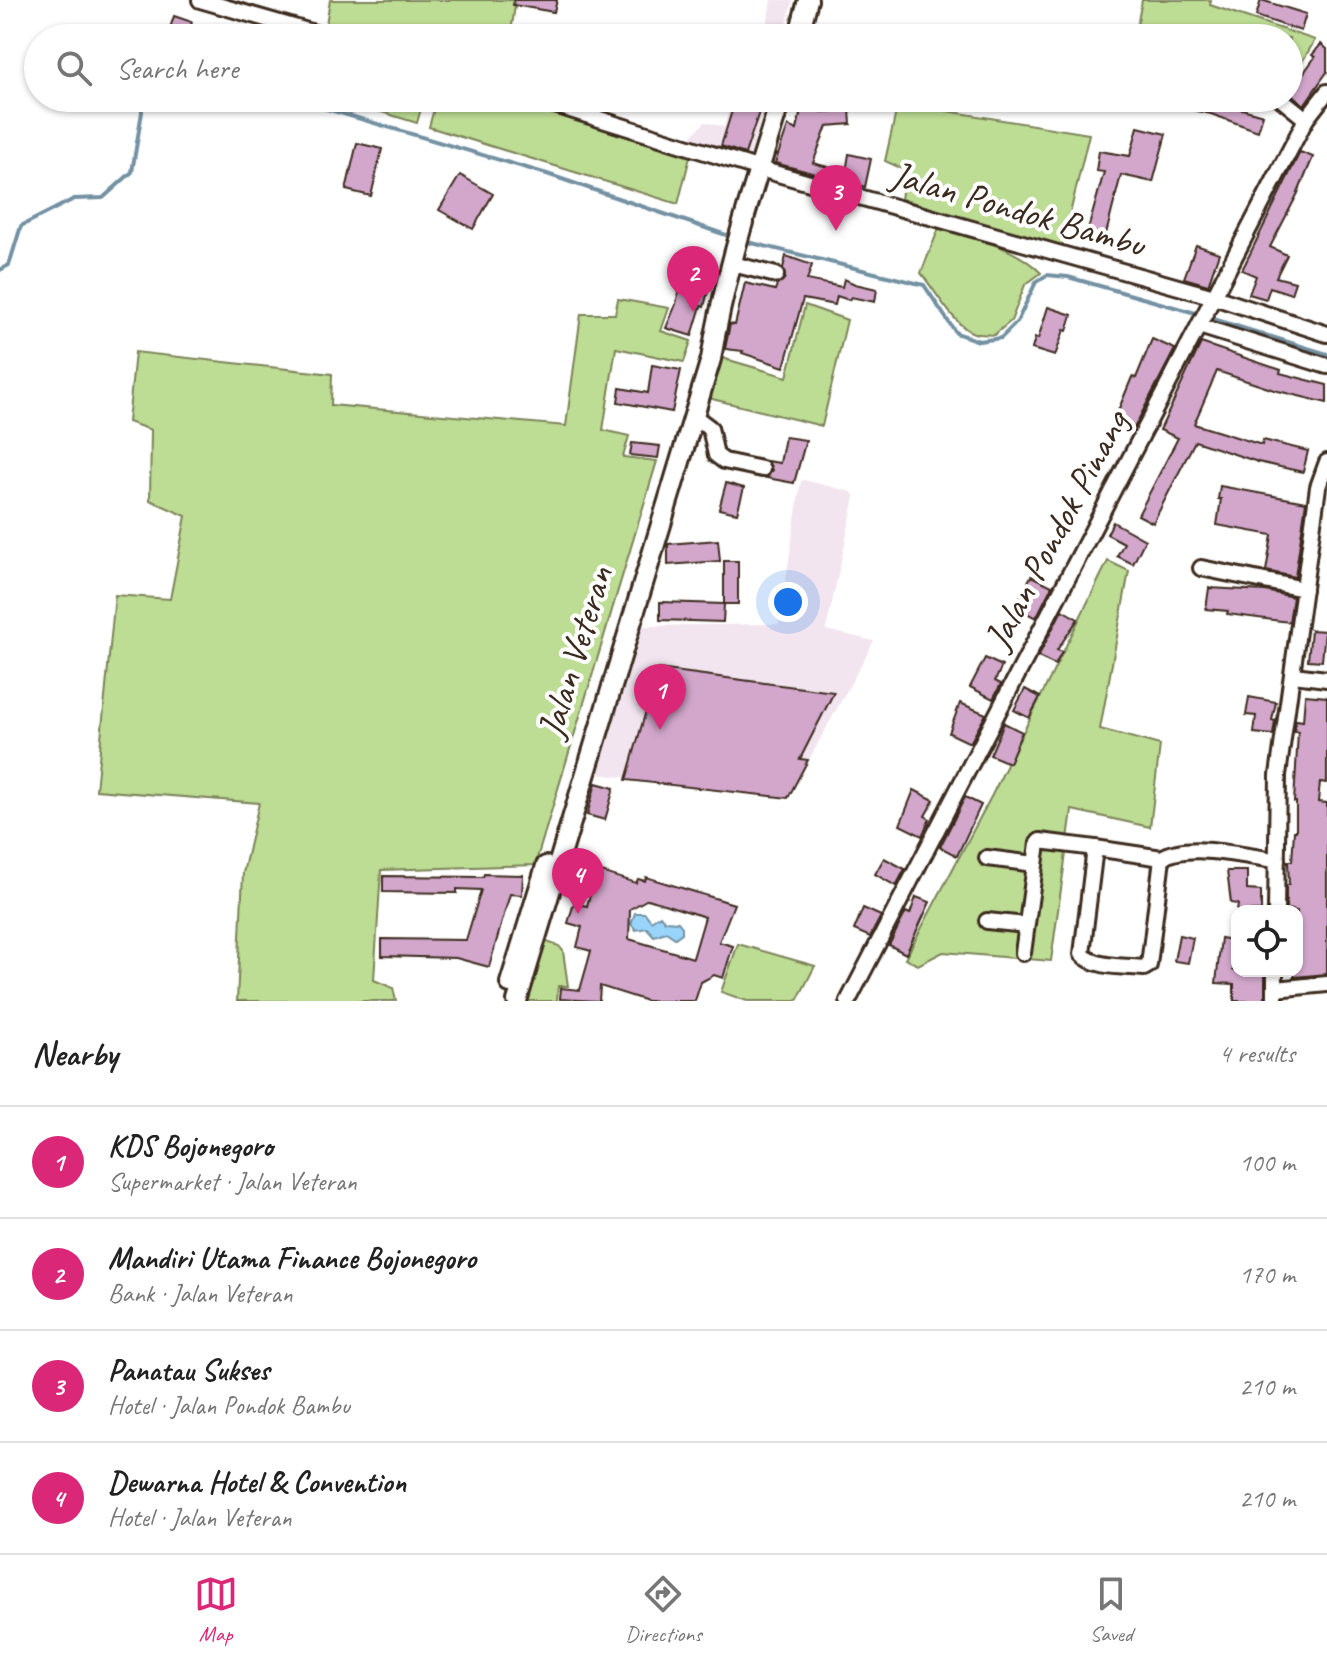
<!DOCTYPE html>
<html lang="en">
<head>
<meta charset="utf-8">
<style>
  body { margin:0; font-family:Caveat,sans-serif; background:#f6f6f6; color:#222 }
  .controls { position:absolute; right:24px; bottom:24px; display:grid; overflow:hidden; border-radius:16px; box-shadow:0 2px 6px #0004 }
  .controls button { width:72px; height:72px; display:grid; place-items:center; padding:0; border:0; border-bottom:2px solid #e0e0e0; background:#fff; color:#222; font:40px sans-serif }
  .you { position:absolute; left:788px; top:602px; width:28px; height:28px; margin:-20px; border:6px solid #fff; border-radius:50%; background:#1a73e8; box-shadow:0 0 0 12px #1a73e833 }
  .badge { display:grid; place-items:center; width:52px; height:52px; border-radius:50%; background:#db2777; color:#fff; font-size:26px; font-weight:700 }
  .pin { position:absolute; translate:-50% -66px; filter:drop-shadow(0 2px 4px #0008) }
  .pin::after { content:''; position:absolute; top:42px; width:28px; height:24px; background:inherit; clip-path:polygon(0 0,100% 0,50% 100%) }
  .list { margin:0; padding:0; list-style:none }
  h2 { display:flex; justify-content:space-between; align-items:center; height:104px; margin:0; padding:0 32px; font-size:34px }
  h2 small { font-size:26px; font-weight:400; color:#767676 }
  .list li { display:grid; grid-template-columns:52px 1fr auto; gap:24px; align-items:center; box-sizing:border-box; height:112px; padding:0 32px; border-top:2px solid #e0e0e0 }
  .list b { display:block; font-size:30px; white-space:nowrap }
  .list p { margin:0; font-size:26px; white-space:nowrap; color:#767676 }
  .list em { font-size:26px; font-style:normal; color:#767676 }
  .icon { flex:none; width:44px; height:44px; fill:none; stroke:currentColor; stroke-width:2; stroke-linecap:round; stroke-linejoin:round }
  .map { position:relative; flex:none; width:1327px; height:1001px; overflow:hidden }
  .search { position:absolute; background:#fff; box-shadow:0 2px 6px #0004; left:24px; right:24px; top:24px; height:88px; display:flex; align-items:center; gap:20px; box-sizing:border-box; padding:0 28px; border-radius:44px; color:#767676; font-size:30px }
  .sheet { height:552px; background:#fff }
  nav { display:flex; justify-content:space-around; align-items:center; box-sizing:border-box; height:112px; border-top:2px solid #e0e0e0; background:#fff; font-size:22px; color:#767676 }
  nav a { display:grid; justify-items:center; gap:4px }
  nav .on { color:#db2777 }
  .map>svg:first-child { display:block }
  .built { fill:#f2e5ef }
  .green { fill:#bddc94; stroke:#7c8359; stroke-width:2 }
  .water { fill:#99d5fa; stroke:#7391a2; stroke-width:2 }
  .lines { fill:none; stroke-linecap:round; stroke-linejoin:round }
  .stream { stroke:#7391a2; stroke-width:4 }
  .building { fill:#d2a7cb; stroke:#3b2a1e; stroke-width:2; fill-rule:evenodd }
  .minor-casing { stroke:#3b2a1e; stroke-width:20 }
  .major-casing { stroke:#3b2a1e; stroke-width:24 }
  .minor { stroke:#fff; stroke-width:14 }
  .major { stroke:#fff; stroke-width:18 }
  .labels { text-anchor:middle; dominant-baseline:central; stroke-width:8; stroke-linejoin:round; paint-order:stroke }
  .street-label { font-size:38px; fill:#3b2a1e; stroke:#fff }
</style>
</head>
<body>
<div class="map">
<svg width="1327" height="1001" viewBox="0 0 1327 1001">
  <rect width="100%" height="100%" fill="#fff"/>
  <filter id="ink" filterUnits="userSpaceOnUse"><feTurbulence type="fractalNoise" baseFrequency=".0125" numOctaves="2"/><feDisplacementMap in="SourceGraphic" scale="16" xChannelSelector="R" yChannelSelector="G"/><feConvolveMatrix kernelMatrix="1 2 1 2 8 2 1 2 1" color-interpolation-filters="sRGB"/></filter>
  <g filter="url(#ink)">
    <g class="built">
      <polygon points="771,0 793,0 783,38 765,38"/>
      <polygon points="732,98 767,98 749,161 687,141 705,122 724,127"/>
      <polygon points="804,480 852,492 855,497 826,630 874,641 788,798 597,774 642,626 779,624 801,481"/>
    </g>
    <g class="green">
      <polygon points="330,0 516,0 510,38 354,38 325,30"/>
      <polygon points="1142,0 1211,0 1210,5 1315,40 1295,74 1289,72 1289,38 1162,38 1136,31"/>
      <polygon points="336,98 424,98 417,123"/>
      <polygon points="437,98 508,98 690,157 678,204 429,127"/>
      <polygon points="898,103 1089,134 1062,247 901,199 905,170 885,161"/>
      <path d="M 939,228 C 975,239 1015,246 1041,273 L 1025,285 L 1011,321 L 994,335 C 988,334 980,335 974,333 C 956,328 934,289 921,273 Z"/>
      <polygon points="618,299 669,308 661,331 691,341 684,362 616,348 603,430 629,436 623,457 657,461 535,865 381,870 374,980 393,988 396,1001 237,1001 243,873 259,803 96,790 115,595 170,599 186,516 150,500 151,430 128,422 135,352 332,374 331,405 566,426 581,314 615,314"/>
      <polygon points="805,305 847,320 822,426 708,398 717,364 722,358 787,377"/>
      <polygon points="1108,561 1129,571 1100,729 1160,745 1150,827 1072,810 1051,961 943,952 918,965 905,959 992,795"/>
      <polygon points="541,940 559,946 563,951 568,986 558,986 557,1001 523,1001"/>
      <polygon points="738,944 815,966 797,1001 747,1001 721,992"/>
    </g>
    <polygon class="water" points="635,913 645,913 651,921 660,915 665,921 678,922 682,927 682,933 675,938 666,932 654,936 647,928 636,930 631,924"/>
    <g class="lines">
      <g class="stream">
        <polyline points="277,98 320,107 547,174 732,237"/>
        <polyline points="744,241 924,285 956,333 979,341 1001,338 1017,322 1036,282 1047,275 1068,277 1199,314"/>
        <polyline points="0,270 9,265 21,226 74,199 103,198 132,172 142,112 141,98"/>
        <polyline points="1207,317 1327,354"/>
      </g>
    </g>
    <g class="building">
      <polygon points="514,0 557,0 554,12 513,5"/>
      <polygon points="1261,0 1306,14 1301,31 1256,16"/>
      <polygon points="174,16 192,22 186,38 168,34"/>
      <polygon points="1321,44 1327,49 1327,72 1304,105 1289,92 1289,74 1300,78 1315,57 1312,55"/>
      <polygon points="736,98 761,106 745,154 721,146"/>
      <polygon points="1159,98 1204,98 1263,115 1258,131 1211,114 1178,107"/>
      <polygon points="802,104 823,108 822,112 850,110 851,124 827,126 813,163 846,172 849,154 871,159 865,187 775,163 788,126 797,130"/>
      <polygon points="1138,127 1166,134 1153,182 1121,175 1105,238 1087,233 1104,172 1096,171 1099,151 1130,156"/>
      <polygon points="357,143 382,149 371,196 346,190"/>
      <polygon points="1300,152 1313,157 1298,193 1270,247 1287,255 1276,277 1295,282 1291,294 1270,287 1266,299 1249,294 1256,276 1242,270"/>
      <polygon points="460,175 493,194 473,229 439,210"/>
      <polygon points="1196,245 1219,253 1208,285 1184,278"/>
      <polygon points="786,256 812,265 807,280 842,287 844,279 855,284 877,289 875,302 851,297 849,300 837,296 835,305 803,299 784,367 742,353 743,351 725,349 730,324 735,325 745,283 775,290 777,285 785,278 783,268"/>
      <polygon points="683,273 711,279 704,307 701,306 692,336 666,328 676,304"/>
      <polygon points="1048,307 1072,315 1067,331 1064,330 1055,356 1032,349 1035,338 1038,339"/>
      <polygon points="1152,339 1175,349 1133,430 1113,423 1132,377 1136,378"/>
      <polygon points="1201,343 1281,370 1280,373 1327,385 1327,403 1274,390 1217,371 1194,424 1262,445 1263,440 1308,451 1303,472 1258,462 1195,441 1153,523 1138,515 1178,438 1160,430"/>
      <polygon points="652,365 681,370 672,412 618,402 620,388 648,393"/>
      <polygon points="785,437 806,440 794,483 767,478 772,470 767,461 780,463"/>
      <polygon points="632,443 660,446 658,458 630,455"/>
      <polygon points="726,483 744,488 737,513 719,509"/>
      <polygon points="1220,486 1306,502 1295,577 1266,571 1272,535 1217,525 1221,499 1218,499"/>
      <polygon points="1113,522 1145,540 1133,564 1117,556 1124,543 1107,534"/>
      <polygon points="718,540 720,561 668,565 668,544"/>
      <rect x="724" y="561" width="14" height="43"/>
      <polygon points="1031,576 1052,586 1036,618 1015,607"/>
      <polygon points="1209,588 1265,591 1293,597 1289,622 1227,614 1228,611 1206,609"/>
      <polygon points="660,602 724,604 723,622 660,620"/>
      <polygon points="1062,610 1078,619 1057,650 1062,652 1055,665 1038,657"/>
      <polygon points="1311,630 1325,631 1322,661 1308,660"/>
      <polygon points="985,658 1002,666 995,681 1001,684 993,699 970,687"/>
      <polygon points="658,669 834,692 800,759 808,760 788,798 626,780"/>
      <polygon points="1025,689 1040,697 1029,718 1014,710"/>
      <polygon points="1305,695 1327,697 1327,783 1320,782 1318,802 1327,803 1327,974 1294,977 1294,971 1297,971 1297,911 1286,909 1286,885 1289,885 1288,861 1292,861 1294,831 1296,831 1296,802 1294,802 1298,732 1294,731 1296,720 1303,721"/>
      <polygon points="1249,697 1276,702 1272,720 1275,721 1273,735 1254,733 1256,716 1246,715"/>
      <polygon points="960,703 986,714 970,743 949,733"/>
      <polygon points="1004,723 1022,732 1009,763 990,755"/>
      <polygon points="596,783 614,788 605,820 587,815"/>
      <polygon points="914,790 934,800 925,816 930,819 922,836 900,825"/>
      <polygon points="965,797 981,805 957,856 940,847"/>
      <polygon points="884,858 905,869 896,886 875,874"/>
      <path d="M 598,871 L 636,883 L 638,879 L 645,881 L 646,877 L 734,904 L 719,942 L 733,946 L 723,978 L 714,975 L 701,982 L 695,1001 L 647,1001 L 600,986 L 599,1001 L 560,999 L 561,988 L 580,990 L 591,951 L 577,947 L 582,927 L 568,923 L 574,903 L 587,906 L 594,880 L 574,882 L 573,872 ZM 648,899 L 705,917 L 693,958 L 629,939 L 630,909 Z"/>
      <polygon points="1227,871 1247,871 1247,890 1261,891 1261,911 1237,911 1238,904 1231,903"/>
      <polygon points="484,874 523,875 522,895 510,894 489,967 456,958 382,956 382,939 466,940 481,890 457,889 457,893 383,892 383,876 483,877"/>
      <polygon points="916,897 930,902 906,954 889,945 906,912 910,914"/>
      <polygon points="863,908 881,916 870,937 854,930"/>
      <polygon points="1179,935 1193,938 1188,963 1174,961"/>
      <polygon points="1221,938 1237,941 1233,970 1265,971 1265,1001 1234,1001 1234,984 1216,983"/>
    </g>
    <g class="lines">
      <defs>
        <g id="minor">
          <polyline points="200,0 332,38"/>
          <polyline points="532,98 760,169 1214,297 1327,334"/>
          <polyline points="1280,98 1306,119"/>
          <polyline points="733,264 776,275"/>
          <polyline points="1199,326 1327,366"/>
          <polyline points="694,416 710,428 716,455 724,461 762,469"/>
          <polyline points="1201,568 1304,589"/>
          <polyline points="1293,675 1327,679"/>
          <polyline points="987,858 1035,864"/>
          <path d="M 1162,858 L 1095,848 L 1082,954 C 1094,968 1126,966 1144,968 L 1149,965 L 1162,858 C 1188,841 1246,857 1277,860"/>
          <polyline points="1276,911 1278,775 1318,487 1327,462"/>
          <polyline points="987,921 1026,925"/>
          <polyline points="1023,953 1038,843 1040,841 1095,848"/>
          <polyline points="1275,989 1327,984"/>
          <polyline points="848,1001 1306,119 1327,92"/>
          <polyline points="1275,1001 1275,971"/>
        </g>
        <g id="major">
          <polyline points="798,38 808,0"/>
          <polyline points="510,983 546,866"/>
          <path d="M 517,1001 L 711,359 C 725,270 755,184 781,98"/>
        </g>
      </defs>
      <use href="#minor" class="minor-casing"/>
      <use href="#major" class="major-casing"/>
      <use href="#minor" class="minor"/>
      <use href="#major" class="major"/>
    </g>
  </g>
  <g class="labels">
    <g class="street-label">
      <text transform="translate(1018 209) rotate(16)">Jalan Pondok Bambu</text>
      <text transform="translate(1056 530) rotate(-62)">Jalan Pondok Pinang</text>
      <text transform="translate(575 652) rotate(-73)">Jalan Veteran</text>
    </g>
  </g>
</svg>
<div class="controls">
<button><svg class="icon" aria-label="locate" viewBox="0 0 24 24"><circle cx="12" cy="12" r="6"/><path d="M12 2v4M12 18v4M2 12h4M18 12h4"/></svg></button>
</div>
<div class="you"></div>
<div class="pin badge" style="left:660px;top:730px">1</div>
<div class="pin badge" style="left:693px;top:312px">2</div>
<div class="pin badge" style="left:836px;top:231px">3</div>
<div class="pin badge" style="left:578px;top:914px">4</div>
<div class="search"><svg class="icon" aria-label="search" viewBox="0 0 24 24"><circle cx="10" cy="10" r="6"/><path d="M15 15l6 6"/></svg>Search here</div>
</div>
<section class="sheet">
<h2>Nearby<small>4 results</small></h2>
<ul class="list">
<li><span class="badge">1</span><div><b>KDS Bojonegoro</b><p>Supermarket · Jalan Veteran</p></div><em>100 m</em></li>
<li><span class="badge">2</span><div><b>Mandiri Utama Finance Bojonegoro</b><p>Bank · Jalan Veteran</p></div><em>170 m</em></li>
<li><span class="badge">3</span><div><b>Panatau Sukses</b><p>Hotel · Jalan Pondok Bambu</p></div><em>210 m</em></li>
<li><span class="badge">4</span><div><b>Dewarna Hotel &amp; Convention</b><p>Hotel · Jalan Veteran</p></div><em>210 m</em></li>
</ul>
</section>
<nav>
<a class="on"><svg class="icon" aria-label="map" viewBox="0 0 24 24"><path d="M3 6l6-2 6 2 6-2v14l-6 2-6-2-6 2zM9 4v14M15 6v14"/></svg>Map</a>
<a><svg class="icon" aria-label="directions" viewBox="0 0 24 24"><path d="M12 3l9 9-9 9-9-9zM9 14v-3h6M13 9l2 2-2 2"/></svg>Directions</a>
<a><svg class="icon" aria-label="saved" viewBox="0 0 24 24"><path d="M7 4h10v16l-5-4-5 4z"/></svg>Saved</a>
</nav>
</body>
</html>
